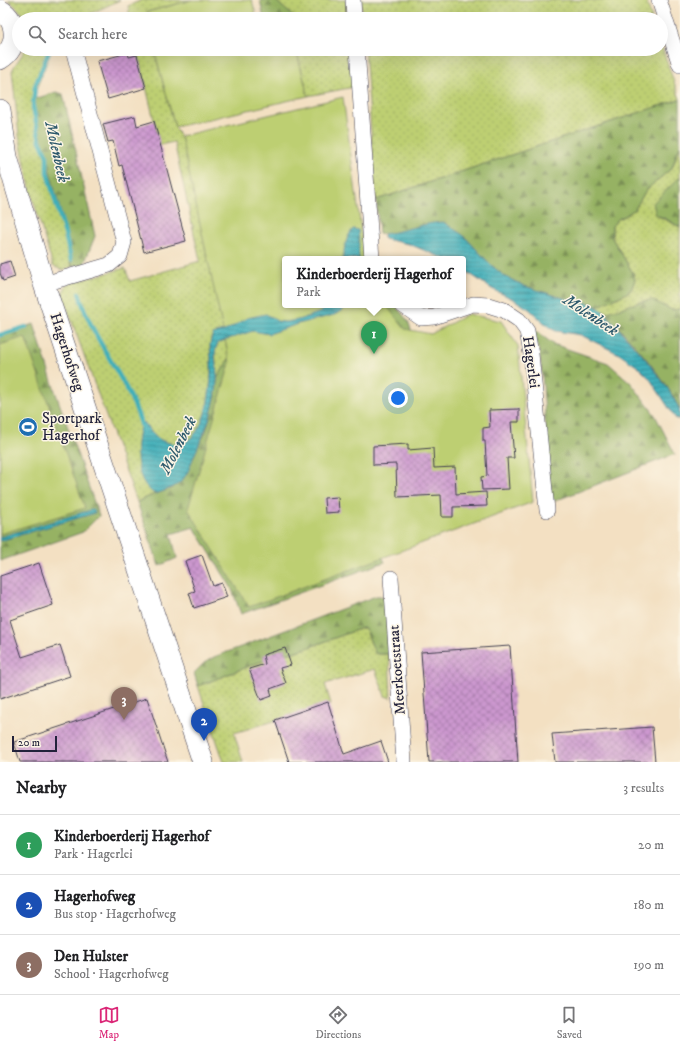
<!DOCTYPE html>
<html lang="en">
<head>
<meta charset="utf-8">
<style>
  body { margin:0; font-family:"IM FELL DW Pica",serif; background:#f6f6f6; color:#202124 }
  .scale { position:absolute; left:12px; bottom:10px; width:45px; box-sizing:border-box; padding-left:4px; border:2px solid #22223b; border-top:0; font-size:11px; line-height:14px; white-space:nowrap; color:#22223b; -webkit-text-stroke:3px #fcf5e5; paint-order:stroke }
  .you { position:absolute; left:398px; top:398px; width:14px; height:14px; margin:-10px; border:3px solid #fff; border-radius:50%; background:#1a73e8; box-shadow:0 0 0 6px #1a73e833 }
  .badge { display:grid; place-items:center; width:26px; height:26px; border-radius:50%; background:#db2777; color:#fff; font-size:13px; font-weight:700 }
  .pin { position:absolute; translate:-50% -33px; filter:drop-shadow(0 1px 2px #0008) }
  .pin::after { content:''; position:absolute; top:21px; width:14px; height:12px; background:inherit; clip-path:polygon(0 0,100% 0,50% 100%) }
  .popup { position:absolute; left:282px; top:256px; width:184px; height:52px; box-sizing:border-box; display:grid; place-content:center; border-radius:4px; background:#fff; filter:drop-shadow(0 1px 3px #0005); font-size:13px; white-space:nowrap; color:#757577 }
  .popup b { font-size:15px; color:#202124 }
  .popup::after { content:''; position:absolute; left:50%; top:100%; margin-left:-8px; border:8px solid transparent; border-top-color:#fff }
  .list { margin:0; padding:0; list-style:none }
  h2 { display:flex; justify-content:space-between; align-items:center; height:52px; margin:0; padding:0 16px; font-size:17px }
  h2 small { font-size:13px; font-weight:400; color:#757577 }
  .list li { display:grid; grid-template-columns:26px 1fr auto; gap:12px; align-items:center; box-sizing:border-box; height:60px; padding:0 16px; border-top:1px solid #e0e0e0 }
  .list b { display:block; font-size:15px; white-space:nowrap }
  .list p { margin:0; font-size:13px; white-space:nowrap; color:#757577 }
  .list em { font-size:13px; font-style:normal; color:#757577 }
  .icon { flex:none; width:22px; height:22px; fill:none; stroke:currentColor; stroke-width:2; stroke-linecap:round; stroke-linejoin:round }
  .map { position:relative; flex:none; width:680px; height:762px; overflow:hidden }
  .search { position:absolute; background:#fff; box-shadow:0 4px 16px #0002; left:12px; right:12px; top:12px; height:44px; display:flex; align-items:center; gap:10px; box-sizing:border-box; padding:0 14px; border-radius:22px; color:#757577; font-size:15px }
  .sheet { height:232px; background:#fff }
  nav { display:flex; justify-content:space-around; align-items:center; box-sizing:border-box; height:56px; border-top:1px solid #e0e0e0; background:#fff; font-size:11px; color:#757577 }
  nav a { display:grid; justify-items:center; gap:2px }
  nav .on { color:#db2777 }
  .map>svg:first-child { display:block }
  .grass { fill:url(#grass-dots); stroke:#707856 }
  .forest { fill:url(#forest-firs); stroke:#5c6a50 }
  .green { fill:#bdcf72; stroke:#707856 }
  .water { fill:url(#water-rules); stroke:#30687a }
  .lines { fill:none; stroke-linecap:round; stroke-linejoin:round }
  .stream { stroke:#3fafb9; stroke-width:4.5 }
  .building { fill:url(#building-cross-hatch) }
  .street-casing { stroke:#413e4f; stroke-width:16 }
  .secondary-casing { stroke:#413e4f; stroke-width:22 }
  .street { stroke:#fff; stroke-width:15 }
  .secondary { stroke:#fff; stroke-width:21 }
  .labels { text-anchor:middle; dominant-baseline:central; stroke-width:3; stroke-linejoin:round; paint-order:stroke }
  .street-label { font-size:15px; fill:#22223b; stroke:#fcf5e5 }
  .poi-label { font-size:15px; fill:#22223b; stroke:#fcf5e5; text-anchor:start }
  .water-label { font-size:16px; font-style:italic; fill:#2e5a6d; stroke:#fcf5e5 }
</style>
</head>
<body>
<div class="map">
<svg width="680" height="762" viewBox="0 0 680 762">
  <defs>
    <pattern id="grass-dots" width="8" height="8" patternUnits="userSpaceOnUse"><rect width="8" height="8" fill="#bdcf72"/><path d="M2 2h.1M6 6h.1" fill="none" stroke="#a2b164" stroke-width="1.8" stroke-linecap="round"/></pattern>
    <pattern id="forest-firs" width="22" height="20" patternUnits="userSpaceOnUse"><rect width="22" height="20" fill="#96b264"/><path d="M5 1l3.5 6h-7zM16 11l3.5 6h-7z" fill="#7a9054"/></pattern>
    <pattern id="water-rules" width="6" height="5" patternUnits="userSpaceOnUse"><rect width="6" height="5" fill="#3fafb9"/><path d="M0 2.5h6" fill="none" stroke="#348e98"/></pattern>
    <pattern id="building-cross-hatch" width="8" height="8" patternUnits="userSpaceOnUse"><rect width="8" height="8" fill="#cc97cf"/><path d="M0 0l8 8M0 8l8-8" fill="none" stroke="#a57ba9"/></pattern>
  </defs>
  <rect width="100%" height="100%" fill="#fcf5e5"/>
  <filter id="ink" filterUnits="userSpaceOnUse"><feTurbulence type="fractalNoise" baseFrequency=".025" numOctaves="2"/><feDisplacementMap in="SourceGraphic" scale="8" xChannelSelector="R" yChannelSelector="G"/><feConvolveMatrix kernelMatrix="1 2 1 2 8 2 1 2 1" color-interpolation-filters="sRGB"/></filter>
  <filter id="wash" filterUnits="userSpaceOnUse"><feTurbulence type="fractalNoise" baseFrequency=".012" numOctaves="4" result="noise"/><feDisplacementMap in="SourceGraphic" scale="16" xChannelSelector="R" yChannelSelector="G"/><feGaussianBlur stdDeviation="0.9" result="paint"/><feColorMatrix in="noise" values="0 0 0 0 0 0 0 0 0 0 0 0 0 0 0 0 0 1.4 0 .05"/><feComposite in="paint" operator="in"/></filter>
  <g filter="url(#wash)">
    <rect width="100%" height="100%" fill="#f3e0c2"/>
    <g class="grass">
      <path d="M 8,0 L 120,0 L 83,17 C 66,11 45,15 27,18 C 20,13 16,5 8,0 Z"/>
      <polygon points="142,0 192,0 147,12 148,19 130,19 128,6"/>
      <polygon points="275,0 346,0 348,19 296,19"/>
      <polygon points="361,0 646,0 652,19 363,19"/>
      <polygon points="661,45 680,99 376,200 365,49 661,49"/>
      <path d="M 25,49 L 50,49 C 51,55 38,82 36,91 C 34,97 34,104 34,110 L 68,241 L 68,253 L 72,267 L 62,270 L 53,266 L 31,193 L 19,135 L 12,71 C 15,63 22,57 25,49 Z"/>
      <path d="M 137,49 L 154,49 L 175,127 L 191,157 L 227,330 L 213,334 C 208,346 211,349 211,361 C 212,382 208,422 192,437 C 188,441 183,443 179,445 C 159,441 155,439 144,422 C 131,438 137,483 155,494 L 137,502 L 62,294 L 67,284 L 125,268 L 130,281 L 200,261 L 174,142 L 160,145 Z"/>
      <polygon points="296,49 350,49 354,87 308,96"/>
      <polygon points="680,145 680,177 656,215 680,227 680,309 672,310 643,301 605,313 596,307 625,294 631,290 635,280 633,273 612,238 612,226 618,219 626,215 635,209 646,190 672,168"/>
      <polygon points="253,331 233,352 217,379 215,349 216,345 219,342"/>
      <polygon points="362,628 365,628 375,653 379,654 389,654 391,698 385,696 375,669 325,684 331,704 234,733 243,762 224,762 198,686 265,660 307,648"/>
    </g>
    <g class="forest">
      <polygon points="260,0 275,0 296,19 264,19"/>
      <polygon points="56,92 63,94 95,236 84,264 72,267 68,253 68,240 34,110 35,99"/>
      <polygon points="680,99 680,145 672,168 646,190 635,209 626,215 618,219 612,226 612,238 633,273 635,280 631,290 625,294 596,307 592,304 566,299 524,286 504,276 490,264 463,235 419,226 404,231 384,234 379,233 376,200"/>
      <polygon points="680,177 680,227 664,218 656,215 653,203"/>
      <path d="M 652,300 L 672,310 L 680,309 L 680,410 C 665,377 630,339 605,313 L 643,301 Z"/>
      <polygon points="348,305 395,305 408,321 413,335 379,551 385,562 241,614 231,587 194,527 171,534 177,558 159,566 137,502 155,494 173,488 199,445 206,431 215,399 217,379 233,352"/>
      <polygon points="34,324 55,391 99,516 83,532 0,561 0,334"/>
      <path d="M 532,328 L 553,344 L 608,363 L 631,383 L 655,415 L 675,454 L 552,502 C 546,464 546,424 543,385 C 541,366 540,347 532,328 Z"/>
      <polygon points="376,596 381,596 386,599 389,654 379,654 375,653 365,628 362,628 307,648 265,660 198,686 194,673 204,663 214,657"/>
    </g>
    <g class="green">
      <polygon points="192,0 252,0 257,19 148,19 147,12"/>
      <polygon points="154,49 296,49 308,96 175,127"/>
      <polygon points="343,97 365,259 285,259 285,305 386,305 405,329 431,334 468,314 501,321 518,346 533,502 249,607 188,509 230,363 181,136"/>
      <polygon points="25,337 85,508 0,534 0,345"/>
    </g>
    <g class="water">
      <path d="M 443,222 L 463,235 L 490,264 L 504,276 L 524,286 L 566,299 L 592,304 L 602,310 L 643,356 L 667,387 L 679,408 L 680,419 L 676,419 L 650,379 L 638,367 L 619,354 L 581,335 L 556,331 L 550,328 L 529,309 L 513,299 L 492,289 L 463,269 L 463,259 L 445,259 L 409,244 L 384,239 L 382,236 L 384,234 C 404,231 423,223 443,222 Z"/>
      <path d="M 353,229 L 358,230 C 360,240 358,249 359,259 L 343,259 C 344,248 346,237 353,229 Z"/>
      <path d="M 327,305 L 348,305 L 342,311 L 334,315 L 298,324 L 269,334 L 253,331 L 219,342 C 211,351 218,369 217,380 C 216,408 205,431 194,456 C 191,463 189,472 184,478 C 178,487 166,490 155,494 C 138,484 136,461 137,443 C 138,439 138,434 139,430 C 140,427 142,424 144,422 C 154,438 160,442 179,445 C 183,443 188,441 192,437 C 208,422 212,382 211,361 C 211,348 208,346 213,334 L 227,330 L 247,318 L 266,314 L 277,321 L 285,322 L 298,320 L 321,312 Z"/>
      <polygon points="94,509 95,513 0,541 0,537"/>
    </g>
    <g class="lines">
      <g class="stream">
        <polyline points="49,51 35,86 33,107 40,141 47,156 47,172 65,234 71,260"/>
        <path d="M 79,293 C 92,342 131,381 143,431"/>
        <polyline points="0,335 26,327"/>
      </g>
    </g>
    <g id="blocks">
      <g class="building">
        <polygon points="128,53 129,57 137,55 146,88 108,99 97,61"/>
        <polygon points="135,116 137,126 154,121 186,241 144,252 122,165 119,166 113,141 108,142 103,124"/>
        <polygon points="10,261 15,277 3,281 0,273 0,264"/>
        <polygon points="519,409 519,422 511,422 514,458 507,458 509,489 482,490 481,477 487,476 485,441 483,441 483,428 490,427 489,410"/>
        <polygon points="408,444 408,450 433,448 434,468 455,467 456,494 486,492 487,506 453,507 453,517 442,517 441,495 397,497 396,464 373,465 373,446"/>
        <polygon points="338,497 339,512 325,513 324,498"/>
        <polygon points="202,555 213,586 222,583 227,597 194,608 189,593 195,591 185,561"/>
        <polygon points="39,563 53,605 10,620 22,657 60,645 70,676 0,699 0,576"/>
        <polygon points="510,646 518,762 429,762 421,652"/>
        <polygon points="285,648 291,665 280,668 286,683 270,689 272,696 261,700 249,669 265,664 263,655"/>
        <polygon points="147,698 168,762 20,762 14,742"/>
        <polygon points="328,702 344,754 381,741 388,762 289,762 275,720"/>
        <polygon points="652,727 655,762 555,762 552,734"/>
      </g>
    </g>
  </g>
  <g filter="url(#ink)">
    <use href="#blocks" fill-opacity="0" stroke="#413e4f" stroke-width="1"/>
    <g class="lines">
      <defs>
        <g id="street">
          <polyline points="353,0 354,19"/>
          <polyline points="659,0 680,65"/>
          <polyline points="357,49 372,259"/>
          <polyline points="44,284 109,265 120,256 124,242 73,49"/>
          <polyline points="402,305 421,318 434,317 473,304 488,305 504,310 519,320 527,331 531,354 547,510"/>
          <polyline points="391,578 404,762"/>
        </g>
        <g id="secondary">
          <path d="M 0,10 C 19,21 19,48 0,59"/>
          <polyline points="0,110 7,157 44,284 203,762"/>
        </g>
      </defs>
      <use href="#street" class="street-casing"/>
      <use href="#secondary" class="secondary-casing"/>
      <use href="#street" class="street"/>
      <use href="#secondary" class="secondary"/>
    </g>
  </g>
  <defs>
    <symbol id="stadium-disc" viewBox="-11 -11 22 22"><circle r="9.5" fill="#1f6fb2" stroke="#fcf5e5"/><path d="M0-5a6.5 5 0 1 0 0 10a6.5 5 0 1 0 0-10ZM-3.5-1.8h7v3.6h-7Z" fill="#fff"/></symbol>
  </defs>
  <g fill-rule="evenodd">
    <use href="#stadium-disc" x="17" y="416" width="22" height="22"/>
  </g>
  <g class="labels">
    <g class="street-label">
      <text transform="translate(67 352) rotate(72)">Hagerhofweg</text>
      <text transform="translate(531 362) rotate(82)">Hagerlei</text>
      <text transform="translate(397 670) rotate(-94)">Meerkoetstraat</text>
    </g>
    <g class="poi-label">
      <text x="42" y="418">Sportpark<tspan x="42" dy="17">Hagerhof</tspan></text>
    </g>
    <g class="water-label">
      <text transform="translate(57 152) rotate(77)">Molenbeek</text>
      <text transform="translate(591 315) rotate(33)">Molenbeek</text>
      <text transform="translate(178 445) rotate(-63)">Molenbeek</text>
    </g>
  </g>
</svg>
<div class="scale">20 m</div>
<div class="you"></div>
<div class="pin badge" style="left:374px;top:354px;background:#2e9e5b">1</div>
<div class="popup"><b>Kinderboerderij Hagerhof</b>Park</div>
<div class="pin badge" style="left:204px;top:741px;background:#1a4fb4">2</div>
<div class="pin badge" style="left:124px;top:720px;background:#8d6e63">3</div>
<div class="search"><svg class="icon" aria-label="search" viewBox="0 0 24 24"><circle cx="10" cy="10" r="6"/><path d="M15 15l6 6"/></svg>Search here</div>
</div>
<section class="sheet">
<h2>Nearby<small>3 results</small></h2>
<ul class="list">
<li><span class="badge" style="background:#2e9e5b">1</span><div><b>Kinderboerderij Hagerhof</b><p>Park · Hagerlei</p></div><em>20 m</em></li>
<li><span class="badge" style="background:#1a4fb4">2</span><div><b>Hagerhofweg</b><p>Bus stop · Hagerhofweg</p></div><em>180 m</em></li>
<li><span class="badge" style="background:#8d6e63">3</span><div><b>Den Hulster</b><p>School · Hagerhofweg</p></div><em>190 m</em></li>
</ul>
</section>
<nav>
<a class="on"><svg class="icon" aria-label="map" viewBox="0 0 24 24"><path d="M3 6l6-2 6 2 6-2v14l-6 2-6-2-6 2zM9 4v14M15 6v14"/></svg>Map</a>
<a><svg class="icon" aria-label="directions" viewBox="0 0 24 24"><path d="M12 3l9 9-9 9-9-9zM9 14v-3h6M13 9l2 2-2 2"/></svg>Directions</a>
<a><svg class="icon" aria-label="saved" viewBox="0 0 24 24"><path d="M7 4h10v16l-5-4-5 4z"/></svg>Saved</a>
</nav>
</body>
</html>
